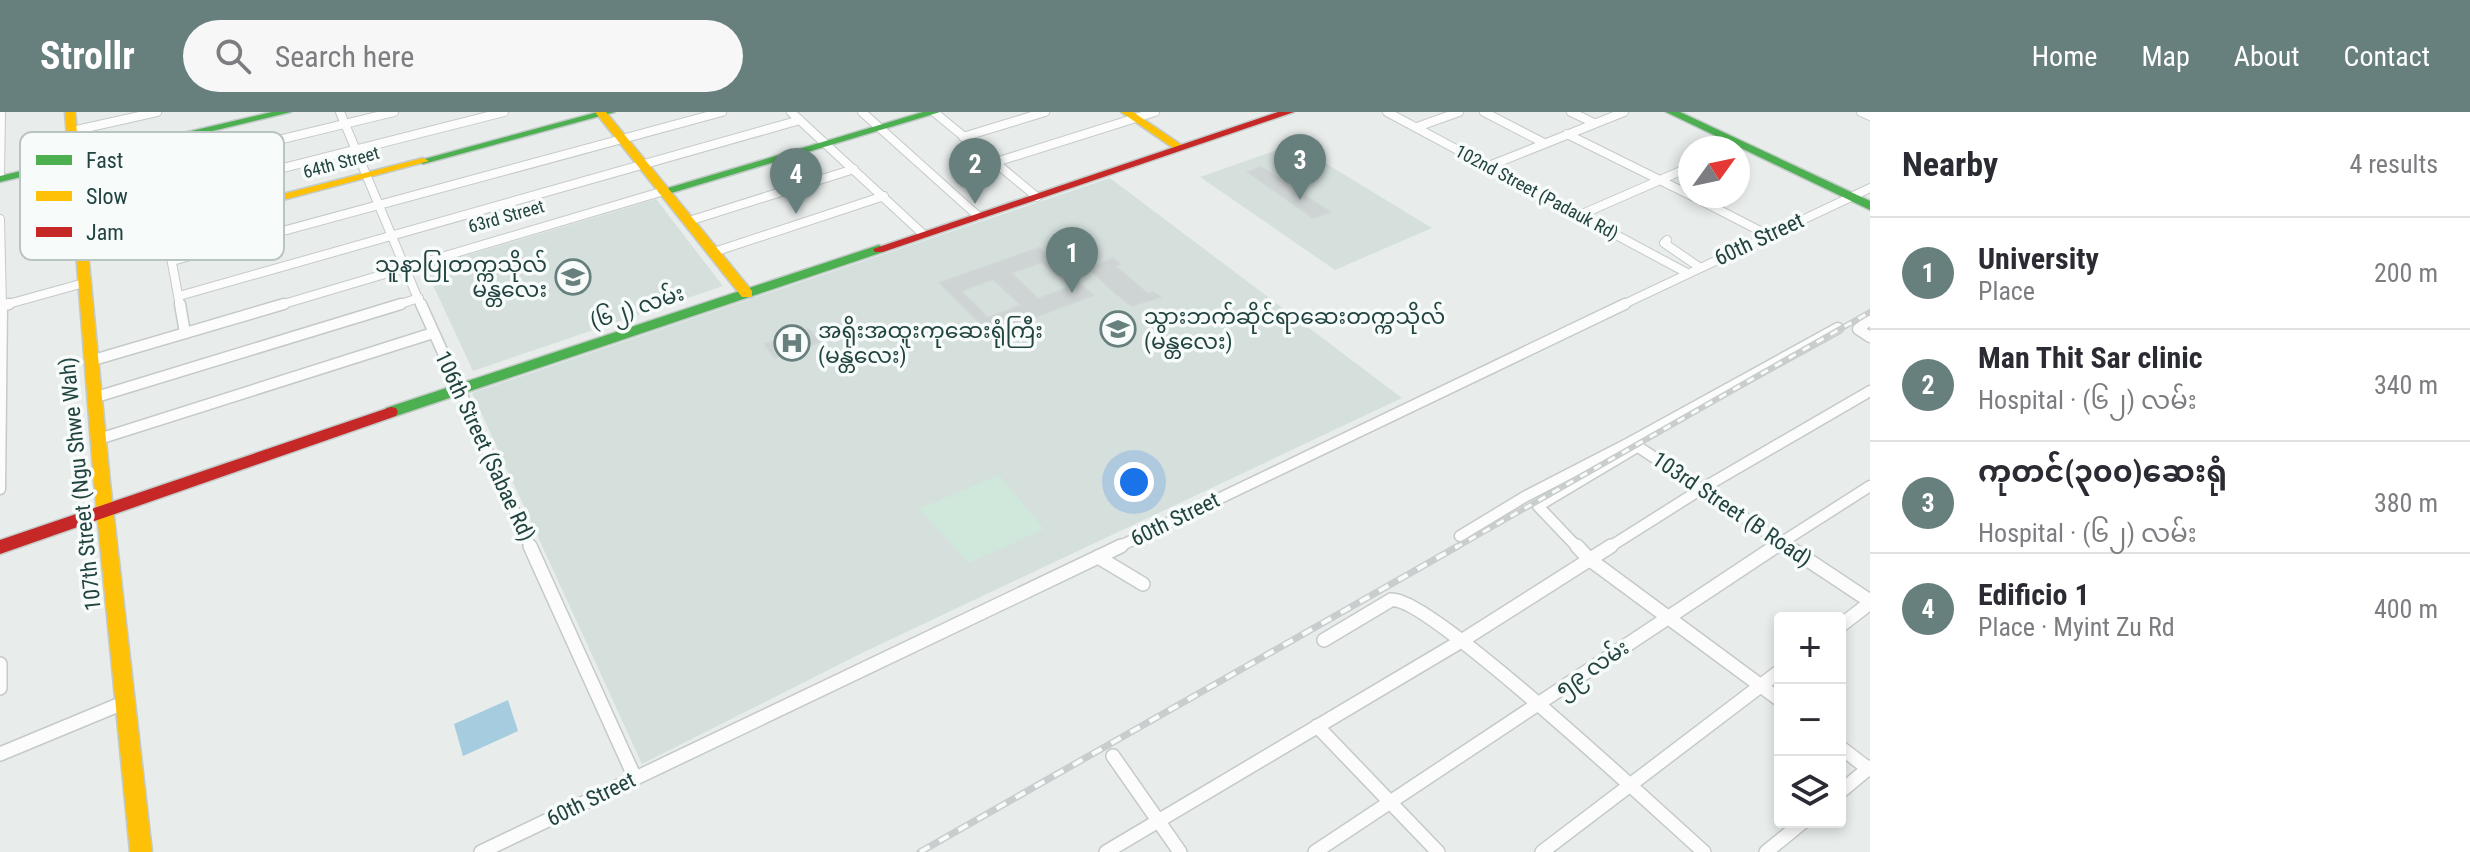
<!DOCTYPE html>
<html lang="en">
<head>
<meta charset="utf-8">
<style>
  body { margin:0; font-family:"Roboto Condensed","Noto Sans Myanmar",sans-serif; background:#f7f7f7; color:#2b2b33 }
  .controls { position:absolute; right:24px; bottom:24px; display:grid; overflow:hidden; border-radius:8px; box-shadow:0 4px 12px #0003 }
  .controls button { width:72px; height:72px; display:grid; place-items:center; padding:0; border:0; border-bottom:2px solid #e1e1e2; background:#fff; color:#2b2b33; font:40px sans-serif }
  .compass { position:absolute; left:1678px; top:24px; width:72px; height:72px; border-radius:50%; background:#fff; box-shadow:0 4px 12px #0003; rotate:57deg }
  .you { position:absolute; left:1134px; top:370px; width:28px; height:28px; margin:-20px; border:6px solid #fff; border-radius:50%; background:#1a73e8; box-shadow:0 0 0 12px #1a73e833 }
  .badge { display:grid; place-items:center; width:52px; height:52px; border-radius:50%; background:#677f7d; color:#fff; font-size:26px; font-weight:700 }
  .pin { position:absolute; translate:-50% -66px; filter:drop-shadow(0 2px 4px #0008) }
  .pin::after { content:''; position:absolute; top:42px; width:28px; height:24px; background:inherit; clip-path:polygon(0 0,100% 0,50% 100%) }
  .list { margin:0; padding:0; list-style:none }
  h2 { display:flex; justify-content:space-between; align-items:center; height:104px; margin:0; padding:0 32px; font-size:34px }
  h2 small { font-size:26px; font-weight:400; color:#7c7c81 }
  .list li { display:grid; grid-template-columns:52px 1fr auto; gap:24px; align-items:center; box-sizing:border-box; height:112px; padding:0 32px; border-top:2px solid #e1e1e2 }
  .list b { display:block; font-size:30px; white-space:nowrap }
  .list p { margin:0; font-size:26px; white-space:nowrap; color:#7c7c81 }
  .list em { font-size:26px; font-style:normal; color:#7c7c81 }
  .icon { flex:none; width:44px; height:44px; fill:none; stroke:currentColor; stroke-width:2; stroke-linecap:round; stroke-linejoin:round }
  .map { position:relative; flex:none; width:1870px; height:740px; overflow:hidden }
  header { display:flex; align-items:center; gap:48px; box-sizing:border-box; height:112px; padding:0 40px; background:#677f7d; color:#fff }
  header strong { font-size:38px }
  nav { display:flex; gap:44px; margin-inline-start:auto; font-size:28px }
  .search { width:560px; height:72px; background:#f7f7f7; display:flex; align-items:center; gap:20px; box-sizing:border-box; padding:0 28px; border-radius:44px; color:#7c7c81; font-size:30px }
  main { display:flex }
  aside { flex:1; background:#fff }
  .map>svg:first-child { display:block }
  .built { fill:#d5e0dd }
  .green { fill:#d0e7db }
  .water { fill:#a6ccdf }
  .building { fill:#ced4d3; stroke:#d0d6d5; stroke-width:2; fill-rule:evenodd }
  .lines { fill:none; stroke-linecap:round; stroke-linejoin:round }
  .street-far2-casing { stroke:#c5cac9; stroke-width:10 }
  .street-far1-casing { stroke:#c5cac9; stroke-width:13 }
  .street-casing { stroke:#c5cac9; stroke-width:16 }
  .fast-casing { stroke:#c3cbc9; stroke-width:3 }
  .slow-casing { stroke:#c3cbc9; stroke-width:3 }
  .jam-casing { stroke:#c3cbc9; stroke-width:3 }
  .street-far2 { stroke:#fcfcfc; stroke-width:8 }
  .street-far1 { stroke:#fcfcfc; stroke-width:10 }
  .street { stroke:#fcfcfc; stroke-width:13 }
  .fast { fill:#4caf50; fill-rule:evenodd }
  .slow { fill:#ffc107; fill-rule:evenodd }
  .jam { fill:#c62828; fill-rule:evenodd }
  .rail-far1-casing { stroke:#c9cdcd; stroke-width:6 }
  .rail-casing { stroke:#c9cdcd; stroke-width:7 }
  .rail-far1 { stroke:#f7fbfa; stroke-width:3; stroke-dasharray:8; stroke-linecap:butt }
  .rail { stroke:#f7fbfa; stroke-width:4; stroke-dasharray:11; stroke-linecap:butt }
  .labels { text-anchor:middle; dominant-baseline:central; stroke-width:7; stroke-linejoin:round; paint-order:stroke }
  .far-street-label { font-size:18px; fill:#224441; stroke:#f7fbfa }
  .street-label { font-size:22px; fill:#224441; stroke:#f7fbfa }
  .poi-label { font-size:22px; fill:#224441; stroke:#f7fbfa; text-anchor:start }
  .key { fill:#f7fbfa; stroke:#b7c4c2; stroke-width:2 }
  .key-label { font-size:22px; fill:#224441 }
</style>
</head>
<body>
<header>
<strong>Strollr</strong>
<div class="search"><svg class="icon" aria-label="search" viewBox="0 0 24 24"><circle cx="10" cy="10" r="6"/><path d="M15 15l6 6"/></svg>Search here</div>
<nav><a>Home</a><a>Map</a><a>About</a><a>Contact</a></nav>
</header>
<main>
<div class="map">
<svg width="1870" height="740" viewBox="0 0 1870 740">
  <rect width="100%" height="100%" fill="#e8edec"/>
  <g class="built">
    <polygon points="1294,32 1432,116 1335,158 1200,65"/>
    <polygon points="1110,66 1402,286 862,541 642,652 472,281"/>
    <polygon points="656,87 723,174 473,259 425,156"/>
  </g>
  <polygon class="green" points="999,363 1044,417 969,451 919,397"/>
  <polygon class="water" points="508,588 518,619 463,644 454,612"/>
  <g class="building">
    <polygon points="1261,55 1330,100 1313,106 1248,60"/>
    <path d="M 1039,136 L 1093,183 L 991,222 L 940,171 ZM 1042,150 L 1070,175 L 1038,187 L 1011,161 ZM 993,167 L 1021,193 L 988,206 L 961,179 Z"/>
    <polygon points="1113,146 1120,152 1115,154 1148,182 1153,180 1160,185 1132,194 1114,180 1090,157"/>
    <polygon points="809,217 819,230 775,246 765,232 780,227 783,222"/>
  </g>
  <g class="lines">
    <defs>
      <g id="street-far2">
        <polyline points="340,0 421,194"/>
        <polyline points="791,0 923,122"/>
        <polyline points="862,0 978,104"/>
        <polyline points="934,0 1037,85"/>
        <polyline points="1387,0 1687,161"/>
        <polyline points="1484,0 1544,31"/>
        <polyline points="1571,0 1594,11"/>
        <polyline points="1861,0 1870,4"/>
        <polyline points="1417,15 1459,0"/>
        <polyline points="72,19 157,0"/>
        <polyline points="1567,22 1690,83"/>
        <polyline points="963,25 1045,0"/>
        <polyline points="150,32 180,194"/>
        <polyline points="996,50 1155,0"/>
        <polyline points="1489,54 1624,0"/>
        <polyline points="154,58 394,0"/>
        <polyline points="0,64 1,0"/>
        <polyline points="1692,84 1766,122"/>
        <polyline points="161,87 504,0"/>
        <polyline points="1580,103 1690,55"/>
        <polyline points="0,107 2,194"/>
        <polyline points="689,109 854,57"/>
        <polyline points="1667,128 1664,131 1699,155"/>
        <polyline points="714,140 884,84"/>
        <polyline points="172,149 722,0"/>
        <polyline points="179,184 800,8"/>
        <polyline points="1,194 84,171"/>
        <polyline points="277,194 664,79"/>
        <polyline points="394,194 419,186"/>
        <polyline points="1620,194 1870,76"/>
      </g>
      <g id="street-far1">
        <polyline points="180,192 185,221"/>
        <polyline points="421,192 531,436"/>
        <polyline points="0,194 9,192"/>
        <polyline points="1870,208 1858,217 1870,225"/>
        <polyline points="90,249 284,192"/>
        <polyline points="93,286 401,192"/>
        <polyline points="96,328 433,221"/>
        <polyline points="0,377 2,192"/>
        <polyline points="1460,424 1526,384 1631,330"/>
        <polyline points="1116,436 1625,192"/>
        <polyline points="1578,436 1538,394 1637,335"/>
        <polyline points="1608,436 1703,376 1870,279"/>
        <polyline points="1773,436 1870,374"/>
        <polyline points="1790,436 1631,330 1838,216"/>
      </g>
      <g id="street">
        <polyline points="530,434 635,666"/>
        <polyline points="1577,434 1589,447 1780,588"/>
        <polyline points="1787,434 1870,489"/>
        <polyline points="1098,445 1143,472"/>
        <polyline points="1840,514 1870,491"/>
        <path d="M 1324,528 L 1391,488 C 1427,482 1663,704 1704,740"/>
        <polyline points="0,552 0,576"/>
        <polyline points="1317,614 1438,740"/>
        <polyline points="1840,635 1870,658"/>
        <polyline points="0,642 123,591"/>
        <polyline points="1113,644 1180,740"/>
        <polyline points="1840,680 1870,655"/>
        <polyline points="481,740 1121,434"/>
        <polyline points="1106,740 1463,528 1611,434"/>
        <polyline points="1315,740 1776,434"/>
        <polyline points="1542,740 1780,559"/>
        <polyline points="1766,740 1803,710"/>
      </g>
      <g id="fast">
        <polygon points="272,0 291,0 0,70 0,64"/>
        <polygon points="598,0 615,0 423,52 417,49"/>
        <polygon points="923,0 940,0 668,82 660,82 658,79"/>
        <polygon points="1666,0 1680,0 1870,89 1870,98"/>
        <polygon points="879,133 885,137 883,140 396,304 386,304 384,300 386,296"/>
      </g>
      <g id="slow">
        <polygon points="65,0 75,0 88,132 423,46 429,49 88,140 110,370 152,740 130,740 94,370"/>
        <polygon points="595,0 606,0 752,179 752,185 742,185"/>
        <polygon points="1121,0 1133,0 1186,36 1176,38"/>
      </g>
      <g id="jam">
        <polygon points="1278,0 1294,0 883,140 875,140 873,137"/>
        <polygon points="391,295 396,296 398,300 396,304 0,442 0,428"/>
      </g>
    </defs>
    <use href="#street-far2" class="street-far2-casing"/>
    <use href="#street-far1" class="street-far1-casing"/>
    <use href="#street" class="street-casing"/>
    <use href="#fast" class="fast-casing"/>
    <use href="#slow" class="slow-casing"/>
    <use href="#jam" class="jam-casing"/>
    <use href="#street-far2" class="street-far2"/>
    <use href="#street-far1" class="street-far1"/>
    <use href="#street" class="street"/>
    <use href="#fast" class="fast"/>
    <use href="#slow" class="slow"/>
    <use href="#jam" class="jam"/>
    <defs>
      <polyline id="rail-far1" points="1455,436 1870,200"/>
      <polyline id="rail" points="920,740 1458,434"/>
    </defs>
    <use href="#rail-far1" class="rail-far1-casing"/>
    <use href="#rail" class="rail-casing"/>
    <use href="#rail-far1" class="rail-far1"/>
    <use href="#rail" class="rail"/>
  </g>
  <defs>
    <symbol id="university-ring" viewBox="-11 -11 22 22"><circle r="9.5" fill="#f7fbfa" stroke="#677f7d" stroke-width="1.5"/><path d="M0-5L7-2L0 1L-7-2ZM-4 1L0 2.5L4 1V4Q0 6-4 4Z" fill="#677f7d"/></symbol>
    <symbol id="hospital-ring" viewBox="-11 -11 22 22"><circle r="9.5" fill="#f7fbfa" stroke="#677f7d" stroke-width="1.5"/><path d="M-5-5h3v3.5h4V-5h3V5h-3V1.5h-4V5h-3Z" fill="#677f7d"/></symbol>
  </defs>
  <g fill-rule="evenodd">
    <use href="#university-ring" x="553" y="145" width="40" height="40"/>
    <use href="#university-ring" x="1098" y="197" width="40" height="40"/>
    <use href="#hospital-ring" x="772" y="211" width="40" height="40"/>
  </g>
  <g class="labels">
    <g class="far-street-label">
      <text transform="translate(341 50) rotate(-15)">64th Street</text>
      <text transform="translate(1537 80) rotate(28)">102nd Street (Padauk Rd)</text>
      <text transform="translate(506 104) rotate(-16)">63rd Street</text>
    </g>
    <g class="street-label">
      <text transform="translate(1759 127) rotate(-25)">60th Street</text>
      <text transform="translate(637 195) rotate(-18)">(၆၂) လမ်း</text>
      <text transform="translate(485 334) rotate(65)">106th Street (Sabae Rd)</text>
      <text transform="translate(80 372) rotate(-96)">107th Street (Ngu Shwe Wah)</text>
      <text transform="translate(1732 397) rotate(34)">103rd Street (B Road)</text>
      <text transform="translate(1175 407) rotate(-26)">60th Street</text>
      <text transform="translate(1592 556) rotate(-34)">၅၉ လမ်း</text>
      <text transform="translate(591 687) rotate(-26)">60th Street</text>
    </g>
    <g class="poi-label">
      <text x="547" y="152" text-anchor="end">သူနာပြုတက္ကသိုလ်<tspan x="547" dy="25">မန္တလေး</tspan></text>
      <text x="1144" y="204">သွားဘက်ဆိုင်ရာဆေးတက္ကသိုလ်<tspan x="1144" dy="25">(မန္တလေး)</tspan></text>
      <text x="818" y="218">အရိုးအထူးကုဆေးရုံကြီး<tspan x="818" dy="25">(မန္တလေး)</tspan></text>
    </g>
  </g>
  <rect x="20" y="20" width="264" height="128" rx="12" class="key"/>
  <rect x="36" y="43" width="36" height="10" fill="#4caf50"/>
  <rect x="36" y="79" width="36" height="10" fill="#ffc107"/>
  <rect x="36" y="115" width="36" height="10" fill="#c62828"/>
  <g class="key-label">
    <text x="86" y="56">Fast</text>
    <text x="86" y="92">Slow</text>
    <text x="86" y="128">Jam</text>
  </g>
</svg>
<div class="controls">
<button>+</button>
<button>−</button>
<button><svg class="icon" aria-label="layers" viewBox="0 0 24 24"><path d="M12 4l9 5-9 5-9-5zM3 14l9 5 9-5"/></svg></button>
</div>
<svg class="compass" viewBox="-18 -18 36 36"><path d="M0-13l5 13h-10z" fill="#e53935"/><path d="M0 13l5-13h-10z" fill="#7c7c81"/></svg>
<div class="you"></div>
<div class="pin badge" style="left:1072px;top:181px">1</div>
<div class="pin badge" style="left:975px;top:92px">2</div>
<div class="pin badge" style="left:1300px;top:88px">3</div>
<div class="pin badge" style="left:796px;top:102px">4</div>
</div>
<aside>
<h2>Nearby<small>4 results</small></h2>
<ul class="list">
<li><span class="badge">1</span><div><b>University</b><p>Place</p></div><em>200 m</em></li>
<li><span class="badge">2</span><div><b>Man Thit Sar clinic</b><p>Hospital · (၆၂) လမ်း</p></div><em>340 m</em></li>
<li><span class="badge">3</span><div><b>ကုတင်(၃၀၀)ဆေးရုံ</b><p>Hospital · (၆၂) လမ်း</p></div><em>380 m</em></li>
<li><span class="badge">4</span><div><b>Edificio 1</b><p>Place · Myint Zu Rd</p></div><em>400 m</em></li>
</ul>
</aside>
</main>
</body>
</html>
